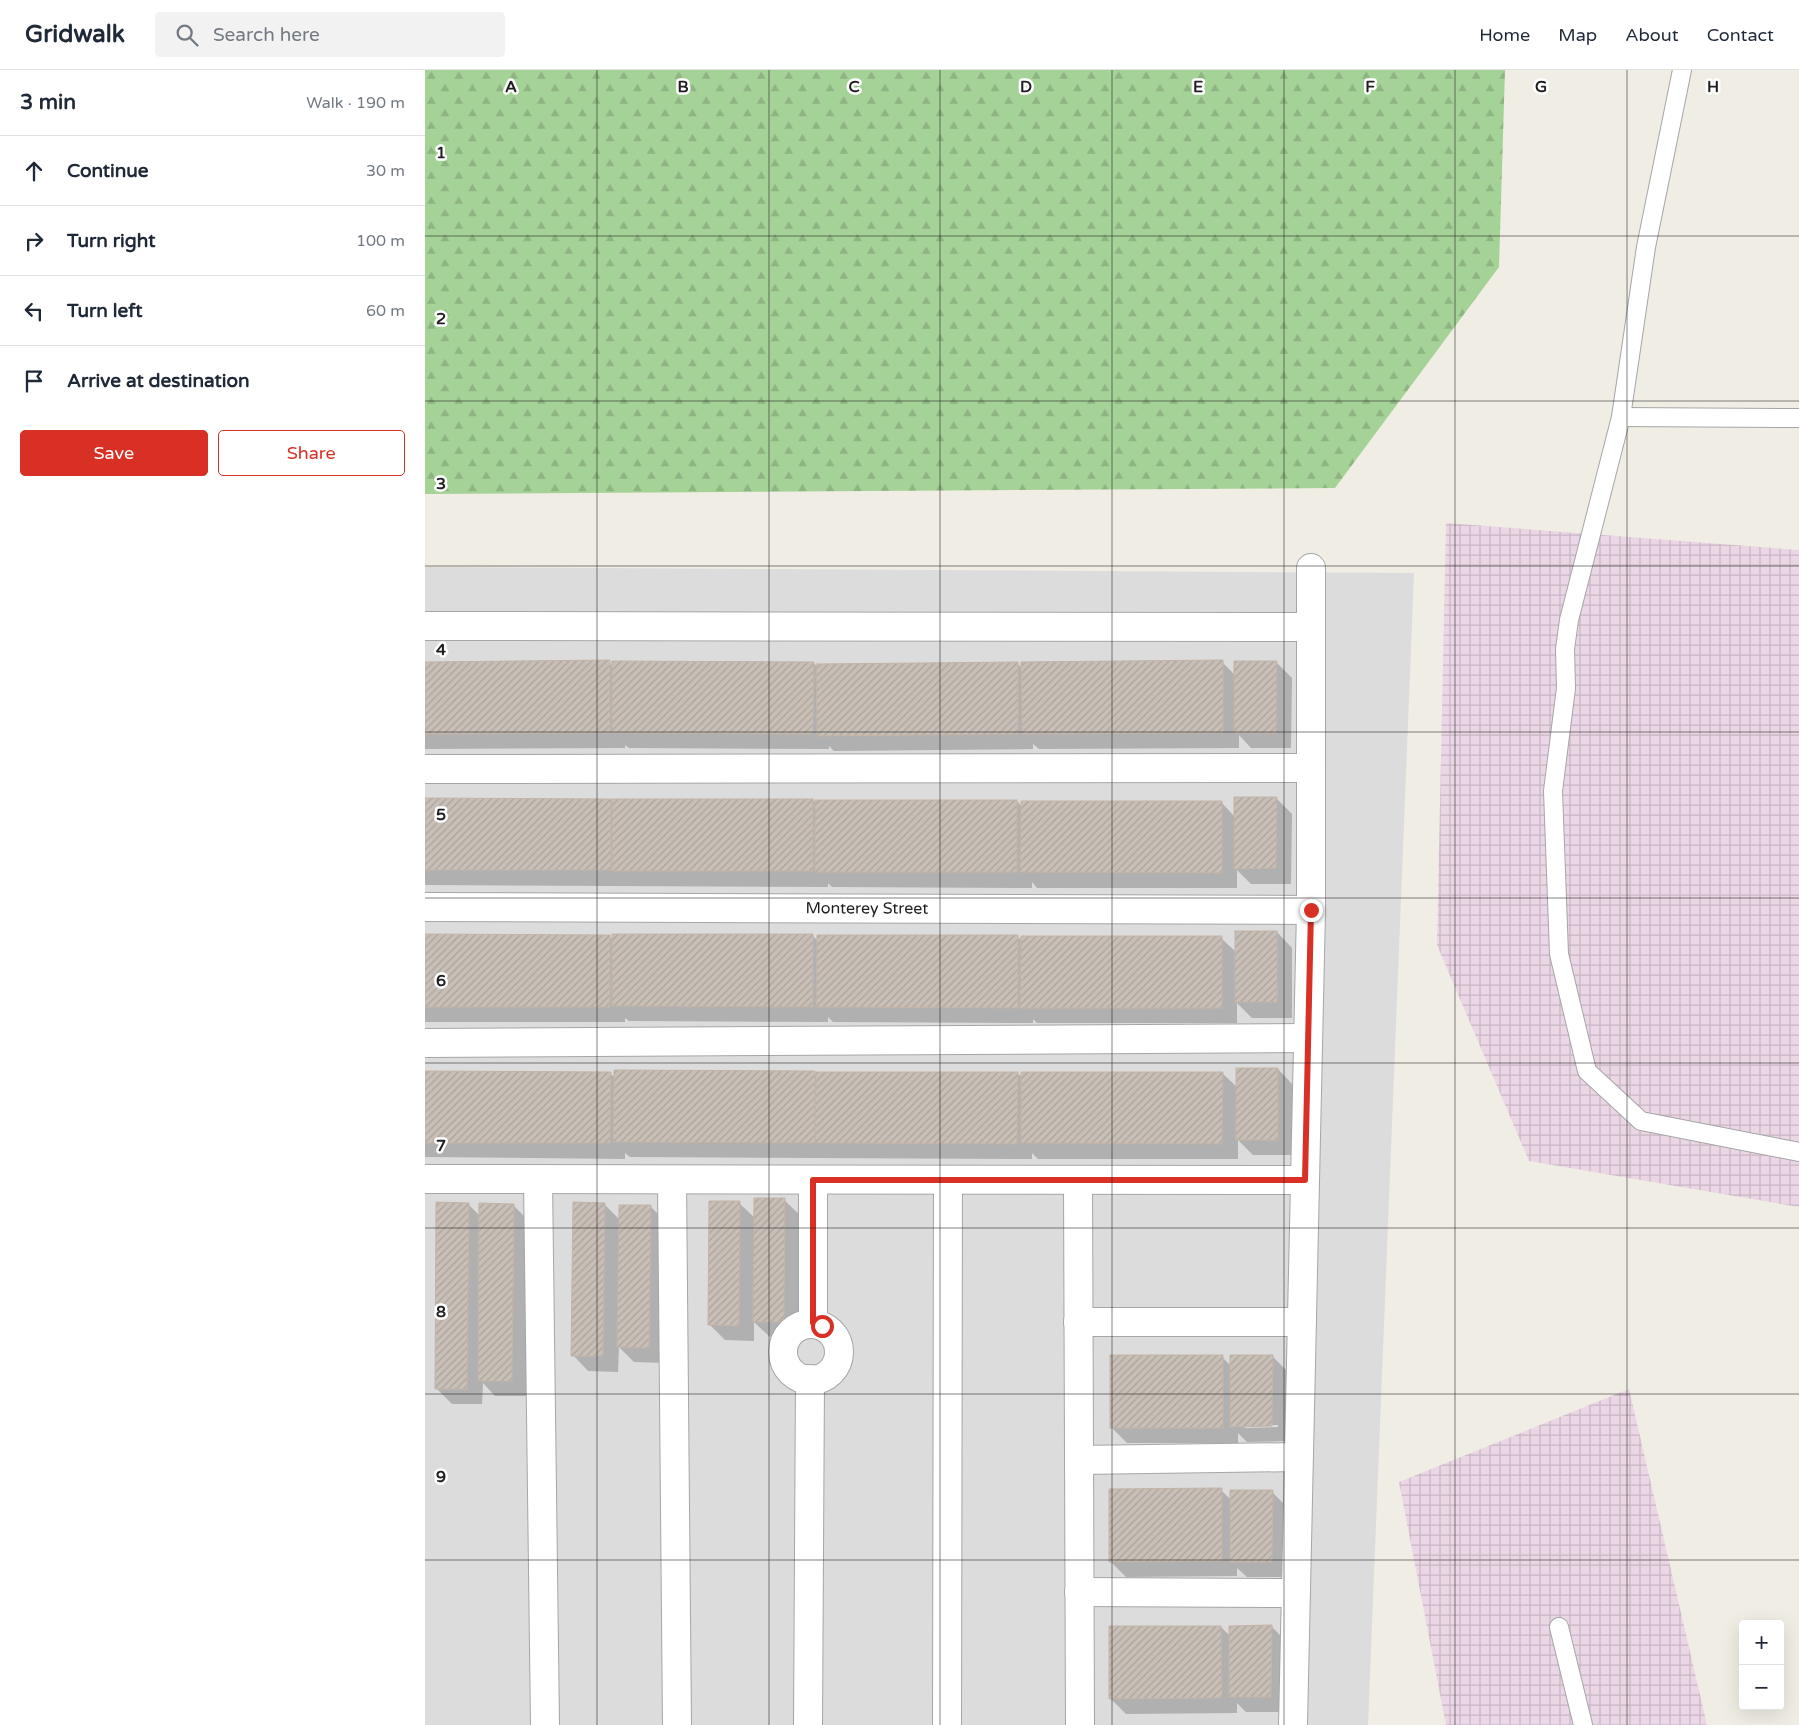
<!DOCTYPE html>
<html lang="en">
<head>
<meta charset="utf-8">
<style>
  body { margin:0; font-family:"Varela Round",sans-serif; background:#f2f2f3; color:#1f2937 }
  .controls { position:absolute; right:15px; bottom:15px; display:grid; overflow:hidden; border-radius:5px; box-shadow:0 5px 20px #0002 }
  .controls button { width:45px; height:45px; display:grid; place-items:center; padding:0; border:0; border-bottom:1px solid #e0e1e3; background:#fff; color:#1f2937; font:25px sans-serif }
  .stop { position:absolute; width:15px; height:15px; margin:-11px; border:4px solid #d93025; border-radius:50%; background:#fff }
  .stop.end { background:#d93025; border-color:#fff; box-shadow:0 1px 5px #0008 }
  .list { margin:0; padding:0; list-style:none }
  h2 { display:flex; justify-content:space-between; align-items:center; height:65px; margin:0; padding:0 20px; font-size:21px }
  h2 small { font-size:16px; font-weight:400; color:#747a83 }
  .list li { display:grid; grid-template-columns:32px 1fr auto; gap:15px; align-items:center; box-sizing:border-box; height:70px; padding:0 20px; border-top:1px solid #e0e1e3 }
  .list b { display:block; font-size:19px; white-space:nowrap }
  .list em { font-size:16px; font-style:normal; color:#747a83 }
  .actions { display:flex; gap:10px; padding:15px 20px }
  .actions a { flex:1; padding:11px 0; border:1px solid #d93025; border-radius:5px; text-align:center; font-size:18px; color:#d93025 }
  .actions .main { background:#d93025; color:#fff }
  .icon { flex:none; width:28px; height:28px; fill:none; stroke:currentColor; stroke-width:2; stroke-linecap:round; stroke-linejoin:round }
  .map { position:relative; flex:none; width:1374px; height:1655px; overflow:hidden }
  header { display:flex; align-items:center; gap:30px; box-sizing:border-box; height:70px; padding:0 25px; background:#fff; border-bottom:1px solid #e0e1e3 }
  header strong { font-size:24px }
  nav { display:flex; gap:28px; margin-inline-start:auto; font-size:18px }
  .search { width:350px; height:45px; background:#f2f2f3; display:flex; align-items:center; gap:12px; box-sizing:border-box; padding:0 18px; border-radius:5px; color:#747a83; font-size:19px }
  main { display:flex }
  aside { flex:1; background:#fff }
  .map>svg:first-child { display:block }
  .residential { fill:#dddcdc }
  .industrial { fill:url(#industrial-grid) }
  .forest { fill:url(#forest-firs) }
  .shadow { fill:#0003; fill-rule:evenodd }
  .building { fill:url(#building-hatch); stroke:#c3b4a6 }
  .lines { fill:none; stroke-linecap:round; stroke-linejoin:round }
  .lane-casing { stroke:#a6a6a6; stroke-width:20 }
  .street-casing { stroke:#a6a6a6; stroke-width:30 }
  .lane { stroke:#fff; stroke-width:18 }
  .street { stroke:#fff; stroke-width:28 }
  .route { stroke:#d93025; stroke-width:6 }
  .grid { fill:none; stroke:#1f1f1f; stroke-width:1; stroke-opacity:0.55 }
  .labels { text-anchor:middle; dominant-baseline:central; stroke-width:5; stroke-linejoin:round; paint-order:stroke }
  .street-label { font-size:16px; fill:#1f1f1f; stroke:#fff }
  .grid-label { font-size:16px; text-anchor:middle; font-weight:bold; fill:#1f1f1f; stroke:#fff; stroke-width:5; stroke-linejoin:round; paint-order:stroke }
</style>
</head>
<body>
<header>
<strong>Gridwalk</strong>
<div class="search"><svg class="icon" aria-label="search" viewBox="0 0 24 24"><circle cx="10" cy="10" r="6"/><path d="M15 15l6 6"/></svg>Search here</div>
<nav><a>Home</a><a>Map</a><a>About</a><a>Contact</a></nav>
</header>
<main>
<aside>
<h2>3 min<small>Walk · 190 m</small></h2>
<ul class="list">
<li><svg class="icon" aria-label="ahead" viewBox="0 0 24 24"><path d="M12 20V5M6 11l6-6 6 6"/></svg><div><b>Continue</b></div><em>30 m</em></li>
<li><svg class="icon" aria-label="right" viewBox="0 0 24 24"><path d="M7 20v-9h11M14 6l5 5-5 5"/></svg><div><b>Turn right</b></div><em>100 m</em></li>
<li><svg class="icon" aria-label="left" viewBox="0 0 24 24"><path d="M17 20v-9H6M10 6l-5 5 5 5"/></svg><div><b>Turn left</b></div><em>60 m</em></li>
<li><svg class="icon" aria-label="arrive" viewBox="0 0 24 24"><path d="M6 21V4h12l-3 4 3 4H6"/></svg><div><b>Arrive at destination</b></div></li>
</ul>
<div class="actions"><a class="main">Save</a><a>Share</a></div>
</aside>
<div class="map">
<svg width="1374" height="1655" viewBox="0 0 1374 1655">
  <defs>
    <pattern id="industrial-grid" width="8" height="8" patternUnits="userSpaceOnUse" patternTransform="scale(1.25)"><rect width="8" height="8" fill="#ead6e5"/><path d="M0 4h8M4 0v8" fill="none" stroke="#c8b7c4"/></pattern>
    <pattern id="forest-firs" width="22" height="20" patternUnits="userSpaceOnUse" patternTransform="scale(1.25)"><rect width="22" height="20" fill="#a5d297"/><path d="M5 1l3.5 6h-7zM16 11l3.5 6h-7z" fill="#8eb482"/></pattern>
    <pattern id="building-hatch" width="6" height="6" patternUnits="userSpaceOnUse" patternTransform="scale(1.25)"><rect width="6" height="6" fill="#c8bfb7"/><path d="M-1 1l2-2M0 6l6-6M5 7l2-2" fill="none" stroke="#aba49d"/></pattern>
  </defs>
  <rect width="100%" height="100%" fill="#f0ede4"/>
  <polygon class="residential" points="0,497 989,503 943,1655 0,1655"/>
  <g class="industrial">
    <polygon points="1021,453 1374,480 1374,1137 1104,1091 1012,875"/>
    <polygon points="1204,1319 1282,1655 1021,1655 974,1412"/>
  </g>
  <polygon class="forest" points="0,0 1080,0 1074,197 910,418 0,424"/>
  <g class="shadow">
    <polygon points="184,592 188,596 388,593 392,597 592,593 598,599 797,592 810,605 851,592 867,608 866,678 826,678 814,665 814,678 614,679 608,674 608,679 409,681 404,676 404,679 204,678 200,675 200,678 0,679 0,594"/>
    <polygon points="851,728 867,744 866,814 826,814 812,800 812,818 612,818 607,812 607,818 407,817 403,813 403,817 1,815 0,814 0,729 388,730 392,734 592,731 597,737 796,732 810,747"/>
    <polygon points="852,862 867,878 867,948 827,948 812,933 812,953 612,953 608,949 608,953 408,952 403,947 403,952 204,951 200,948 200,952 0,952 0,866 184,866 188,870 388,866 393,871 593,867 597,871 796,868 811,882"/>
    <polygon points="853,999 868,1015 868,1085 828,1085 813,1070 813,1089 613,1089 607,1083 607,1089 205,1087 200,1083 200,1089 0,1087 0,1002 185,1003 190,1008 389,1002 392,1005 592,1003 598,1008 797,1003 812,1017"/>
    <polygon points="359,1130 375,1145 374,1268 345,1267 329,1252 329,1271 300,1270 284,1254 314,1133 330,1148"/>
    <polygon points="43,1134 56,1147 88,1135 104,1151 102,1326 70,1326 58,1313 57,1334 27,1334 11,1318"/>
    <polygon points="179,1134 195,1150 225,1136 241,1152 239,1293 209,1292 194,1277 193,1302 163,1301 148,1285"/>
    <path d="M 847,1286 L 863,1302 L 862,1371 L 822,1372 L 813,1363 L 813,1373 L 702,1373 L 686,1357 L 797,1287 L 806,1296 ZM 820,1355 L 853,1355 L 853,1357 L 820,1358 Z"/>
    <polygon points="796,1420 806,1430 847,1422 863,1438 862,1507 822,1507 812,1498 812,1506 701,1507 685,1491"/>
    <polygon points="846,1556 862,1572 861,1642 821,1642 812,1633 812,1643 701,1644 685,1628 796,1557 805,1566"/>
  </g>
  <g class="building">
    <polygon points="185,590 185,663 0,664 0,592"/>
    <polygon points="798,590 798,663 597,664 596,592"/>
    <polygon points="187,591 389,592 388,664 187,663"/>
    <polygon points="809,591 852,591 851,663 809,663"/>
    <polygon points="593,592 593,664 392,666 391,594"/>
    <polygon points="809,727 852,727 851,798 809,799"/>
    <polygon points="0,728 186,729 186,800 0,800"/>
    <rect x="187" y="729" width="201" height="72"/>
    <rect x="390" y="730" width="202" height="72"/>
    <polygon points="596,731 797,731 797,803 595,802"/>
    <rect x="810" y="861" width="42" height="71"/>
    <polygon points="0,864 185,865 185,937 0,937"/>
    <polygon points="187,864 388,864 388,937 187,936"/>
    <polygon points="392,865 593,865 593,938 391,937"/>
    <polygon points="596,866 797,866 797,938 595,938"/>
    <rect x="811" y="998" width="42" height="72"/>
    <polygon points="189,1000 390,1001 390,1073 188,1072"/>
    <polygon points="0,1001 186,1002 185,1073 0,1073"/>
    <polygon points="391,1002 593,1002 592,1074 390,1073"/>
    <polygon points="596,1002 798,1002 797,1074 596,1073"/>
    <polygon points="329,1128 360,1128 359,1252 328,1252"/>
    <polygon points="284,1131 315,1131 314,1256 283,1255"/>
    <polygon points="11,1132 44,1133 42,1319 10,1319"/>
    <polygon points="148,1132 180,1133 178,1286 146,1286"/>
    <polygon points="54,1133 89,1134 87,1311 53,1311"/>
    <polygon points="194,1135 226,1135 224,1278 192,1277"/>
    <rect x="685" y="1285" width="113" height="73"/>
    <polygon points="805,1285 848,1285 847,1356 805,1357"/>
    <polygon points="797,1418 797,1491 684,1492 684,1419"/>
    <polygon points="805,1420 848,1420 847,1492 805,1492"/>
    <polygon points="847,1555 846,1627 804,1627 804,1556"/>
    <polygon points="684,1556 796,1556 797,1628 684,1629"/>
  </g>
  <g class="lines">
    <defs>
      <g id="lane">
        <polyline points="1257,0 1221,177 1196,347 1144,550 1140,579 1141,618 1128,721 1134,884 1162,1001 1216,1051 1374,1082"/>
        <polyline points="1196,347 1374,348"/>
        <polyline points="1134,1557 1158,1655"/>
      </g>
      <g id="street">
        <polyline points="0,556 885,557"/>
        <polyline points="0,699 885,698"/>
        <path id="s1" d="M 0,837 L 886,840"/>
        <polyline points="0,973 883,968"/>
        <polyline points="0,1109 880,1110"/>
        <polyline points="113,1110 120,1655"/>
        <polyline points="247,1110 252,1655"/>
        <polyline points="388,1110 388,1253"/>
        <polyline points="653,1110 655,1655"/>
        <polyline points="653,1252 877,1252"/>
        <circle cx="386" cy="1282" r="28"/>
        <polyline points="654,1390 873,1387"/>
        <polyline points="654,1522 871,1523"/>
        <polyline points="383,1655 385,1309"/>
        <polyline points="522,1655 523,1110"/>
        <polyline points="868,1655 886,840 886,498"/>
      </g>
    </defs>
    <use href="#lane" class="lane-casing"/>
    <use href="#street" class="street-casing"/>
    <use href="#lane" class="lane"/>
    <use href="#street" class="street"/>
  </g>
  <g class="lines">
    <polyline class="route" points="397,1256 388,1253 388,1110 880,1110 886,840"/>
  </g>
  <path class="grid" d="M 172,0 L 172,1655M 344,0 L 344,1655M 515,0 L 515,1655M 687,0 L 687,1655M 859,0 L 859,1655M 1030,0 L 1030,1655M 1202,0 L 1202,1655M 0,166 L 1374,166M 0,331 L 1374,331M 0,496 L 1374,496M 0,662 L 1374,662M 0,828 L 1374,828M 0,993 L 1374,993M 0,1158 L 1374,1158M 0,1324 L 1374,1324M 0,1490 L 1374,1490"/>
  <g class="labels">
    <g class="street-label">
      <text stroke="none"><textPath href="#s1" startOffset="442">Monterey Street</textPath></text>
    </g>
  </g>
  <g class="grid-label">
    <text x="86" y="22">A</text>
    <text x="258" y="22">B</text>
    <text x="429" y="22">C</text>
    <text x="601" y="22">D</text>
    <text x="773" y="22">E</text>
    <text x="945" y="22">F</text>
    <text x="1116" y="22">G</text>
    <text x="1288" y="22">H</text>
    <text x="16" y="88">1</text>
    <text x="16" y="254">2</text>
    <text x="16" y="419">3</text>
    <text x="16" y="585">4</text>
    <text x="16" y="750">5</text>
    <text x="16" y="916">6</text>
    <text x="16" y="1081">7</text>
    <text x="16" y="1247">8</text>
    <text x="16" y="1412">9</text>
  </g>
</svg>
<div class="controls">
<button>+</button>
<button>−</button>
</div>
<div class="stop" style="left:397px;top:1256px"></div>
<div class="stop end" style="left:886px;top:840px"></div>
</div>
</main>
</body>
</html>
